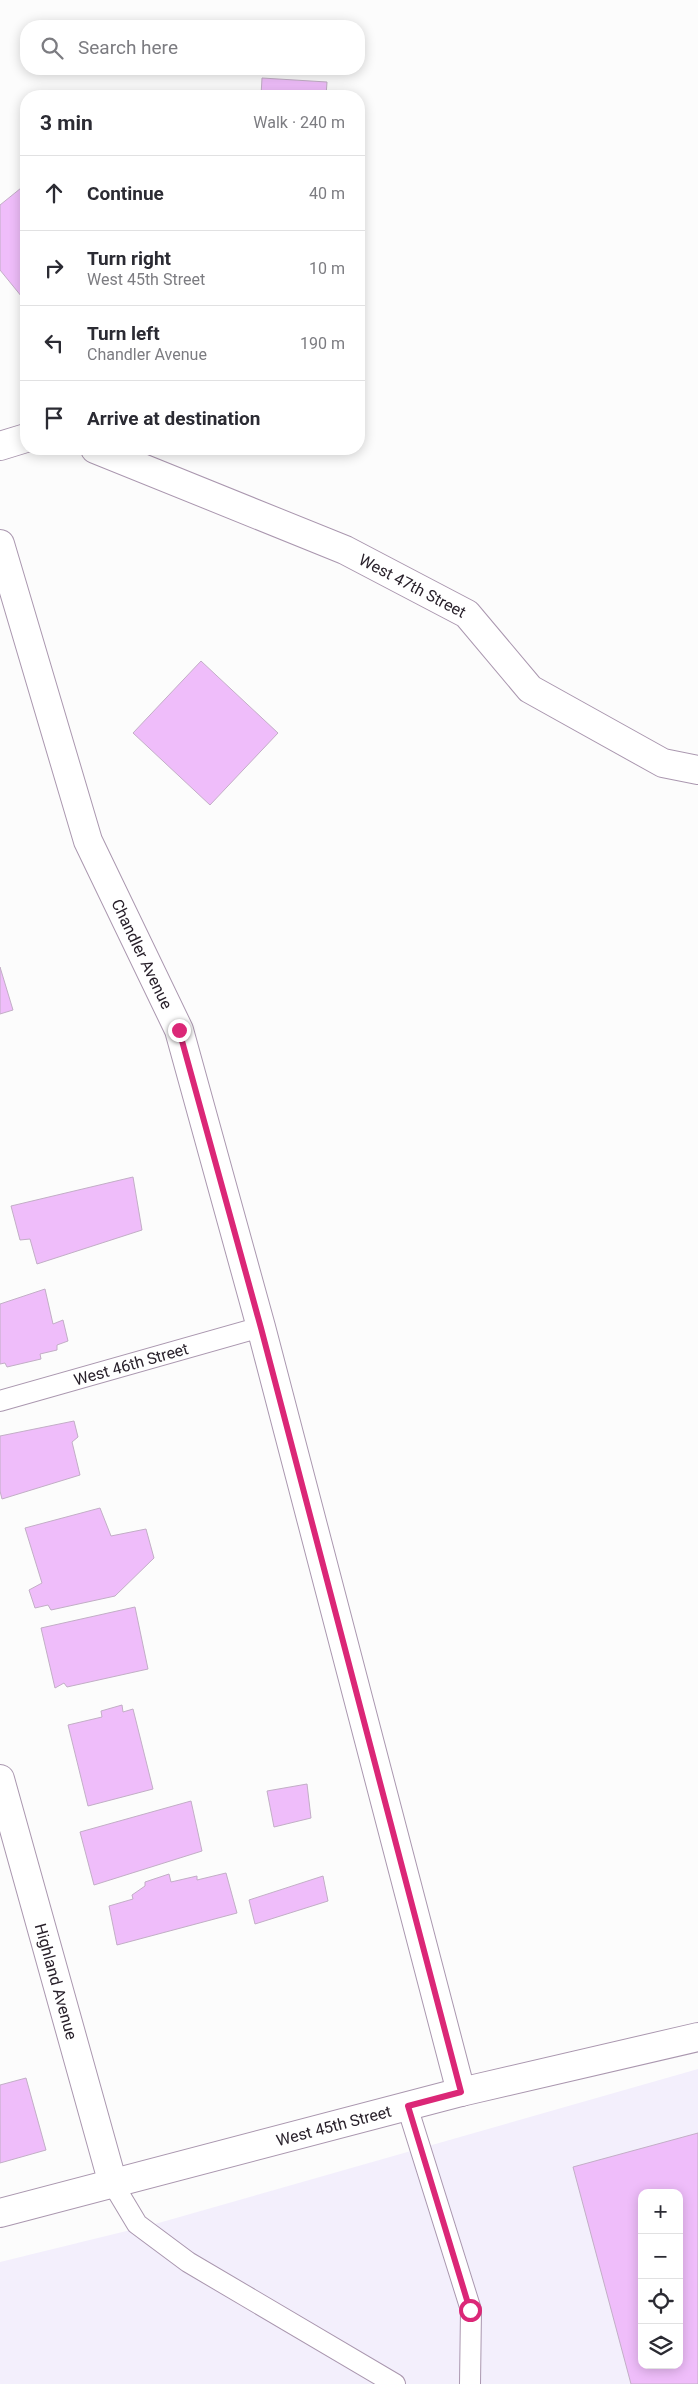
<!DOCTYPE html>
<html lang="en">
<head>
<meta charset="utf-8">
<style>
  body { margin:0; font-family:Roboto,sans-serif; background:#f2f2f3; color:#2b2b33 }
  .controls { position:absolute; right:15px; bottom:15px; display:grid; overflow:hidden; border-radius:10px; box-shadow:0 2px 12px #0003 }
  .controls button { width:45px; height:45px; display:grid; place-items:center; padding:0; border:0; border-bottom:1px solid #e1e1e2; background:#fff; color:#2b2b33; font:25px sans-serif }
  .stop { position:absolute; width:15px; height:15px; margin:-11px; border:4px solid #db2777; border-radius:50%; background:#fff }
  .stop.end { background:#db2777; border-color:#fff; box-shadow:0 1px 5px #0008 }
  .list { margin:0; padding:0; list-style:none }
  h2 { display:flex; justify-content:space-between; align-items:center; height:65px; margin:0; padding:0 20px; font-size:21px }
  h2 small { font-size:16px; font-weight:400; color:#7c7c81 }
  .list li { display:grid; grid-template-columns:32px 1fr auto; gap:15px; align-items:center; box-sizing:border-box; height:75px; padding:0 20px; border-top:1px solid #e1e1e2 }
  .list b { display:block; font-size:19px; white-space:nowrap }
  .list p { margin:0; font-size:16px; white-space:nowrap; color:#7c7c81 }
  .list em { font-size:16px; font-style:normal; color:#7c7c81 }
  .icon { flex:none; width:28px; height:28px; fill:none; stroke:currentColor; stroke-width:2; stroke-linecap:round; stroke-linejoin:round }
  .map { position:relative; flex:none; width:698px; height:2384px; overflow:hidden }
  .search { position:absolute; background:#fff; box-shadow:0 2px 12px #0003; left:20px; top:20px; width:345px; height:55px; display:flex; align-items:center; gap:12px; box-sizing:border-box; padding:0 18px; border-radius:20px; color:#7c7c81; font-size:19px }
  .panel { position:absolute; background:#fff; box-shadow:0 2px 12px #0003; left:20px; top:90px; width:345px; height:365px; border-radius:20px }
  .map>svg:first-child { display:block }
  .industrial { fill:#f3effc; fill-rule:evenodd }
  .building { fill:#efbdfa; stroke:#c2aec6; fill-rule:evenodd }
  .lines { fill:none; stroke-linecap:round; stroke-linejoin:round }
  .lane-casing { stroke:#aa97af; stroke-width:22 }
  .street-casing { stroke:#aa97af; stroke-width:30 }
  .lane { stroke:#fff; stroke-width:20 }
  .street { stroke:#fff; stroke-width:28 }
  .route { stroke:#db2777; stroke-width:6 }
  .labels { text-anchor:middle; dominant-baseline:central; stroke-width:4; stroke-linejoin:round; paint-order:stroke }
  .street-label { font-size:16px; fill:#29212b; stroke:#fff }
</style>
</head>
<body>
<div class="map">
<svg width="698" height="2384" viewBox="0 0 698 2384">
  <rect width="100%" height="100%" fill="#fcfcfc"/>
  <path class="industrial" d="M 698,2069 L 698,2384 L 0,2384 L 0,2262 L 155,2224 ZM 642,2193 L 679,2193 L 679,2365 L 642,2365 Z"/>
  <g class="building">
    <polygon points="262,78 327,82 326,96 261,96"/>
    <polygon points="26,184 26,302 0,270 0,205"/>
    <polygon points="201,661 278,733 210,805 133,733"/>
    <polygon points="0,967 13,1010 0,1014"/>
    <polygon points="133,1177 142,1230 37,1264 30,1239 20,1240 11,1206"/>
    <polygon points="45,1289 53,1324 63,1320 68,1341 57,1345 57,1350 40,1354 41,1359 7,1367 5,1363 0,1364 0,1304"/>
    <polygon points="74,1421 78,1437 72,1442 80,1475 2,1499 0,1491 0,1436"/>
    <polygon points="100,1508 111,1536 146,1529 154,1558 115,1596 51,1610 48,1605 35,1608 29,1590 42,1583 25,1528"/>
    <polygon points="135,1607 148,1669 67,1687 64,1683 55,1688 41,1628"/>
    <polygon points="122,1705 123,1712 133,1709 153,1789 88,1806 68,1725 102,1717 101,1711"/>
    <polygon points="307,1784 311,1818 274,1827 267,1791"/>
    <polygon points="191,1801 202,1851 94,1885 80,1832"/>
    <polygon points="226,1873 237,1913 117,1945 109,1906 133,1899 132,1895 145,1886 145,1882 169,1874 171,1882 197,1876 197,1880"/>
    <polygon points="323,1876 328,1901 255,1924 249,1900"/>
    <polygon points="26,2078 46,2150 0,2163 0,2085"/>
    <path d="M 698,2133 L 698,2384 L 631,2384 L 573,2167 ZM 642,2193 L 679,2193 L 679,2365 L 642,2365 Z"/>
  </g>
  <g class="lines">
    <defs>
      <g id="lane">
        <path id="s1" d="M 0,1401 L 261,1327"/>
        <polyline points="407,2106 471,2310 470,2384"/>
        <polyline points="113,2184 137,2224 188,2262 395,2384"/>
      </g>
      <g id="street">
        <polyline points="0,446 26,438"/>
        <path id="s2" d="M 95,449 L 345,550 L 467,614 L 530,689 L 663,763 L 698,770"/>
        <path id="s3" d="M 0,544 L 88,841 L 179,1030 L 261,1327 L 461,2092"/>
        <path id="s4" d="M 0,1779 L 113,2184"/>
        <path id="s5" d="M 0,2213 L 461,2092 L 698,2037"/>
      </g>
    </defs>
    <use href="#lane" class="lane-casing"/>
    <use href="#street" class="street-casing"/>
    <use href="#lane" class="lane"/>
    <use href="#street" class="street"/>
  </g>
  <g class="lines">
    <polyline class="route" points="179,1030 261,1328 461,2092 408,2106 470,2310"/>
  </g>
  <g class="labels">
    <g class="street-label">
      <text stroke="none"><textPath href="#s2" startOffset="346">West 47th Street</textPath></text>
      <text stroke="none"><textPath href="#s3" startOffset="435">Chandler Avenue</textPath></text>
      <text stroke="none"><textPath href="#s1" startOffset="136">West 46th Street</textPath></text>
      <text stroke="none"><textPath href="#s4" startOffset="210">Highland Avenue</textPath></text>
      <text stroke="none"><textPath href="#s5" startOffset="345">West 45th Street</textPath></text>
    </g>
  </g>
</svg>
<div class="controls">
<button>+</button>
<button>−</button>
<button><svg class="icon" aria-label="locate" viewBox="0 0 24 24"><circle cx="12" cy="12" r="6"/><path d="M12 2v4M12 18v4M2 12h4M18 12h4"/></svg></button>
<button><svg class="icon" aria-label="layers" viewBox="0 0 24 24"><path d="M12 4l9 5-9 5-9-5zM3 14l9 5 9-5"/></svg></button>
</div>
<div class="stop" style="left:470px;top:2310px"></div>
<div class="stop end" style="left:179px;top:1030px"></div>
<div class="search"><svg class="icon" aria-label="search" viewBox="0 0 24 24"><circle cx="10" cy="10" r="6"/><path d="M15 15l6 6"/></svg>Search here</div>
<section class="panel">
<h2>3 min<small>Walk · 240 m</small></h2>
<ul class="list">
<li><svg class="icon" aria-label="ahead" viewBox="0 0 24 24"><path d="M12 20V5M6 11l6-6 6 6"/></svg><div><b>Continue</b></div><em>40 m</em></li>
<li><svg class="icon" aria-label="right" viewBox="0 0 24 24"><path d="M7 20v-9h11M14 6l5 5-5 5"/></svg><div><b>Turn right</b><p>West 45th Street</p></div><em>10 m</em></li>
<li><svg class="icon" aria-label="left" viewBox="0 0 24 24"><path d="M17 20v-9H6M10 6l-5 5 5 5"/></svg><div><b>Turn left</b><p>Chandler Avenue</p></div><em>190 m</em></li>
<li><svg class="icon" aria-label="arrive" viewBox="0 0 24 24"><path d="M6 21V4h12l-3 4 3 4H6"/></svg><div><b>Arrive at destination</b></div></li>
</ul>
</section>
</div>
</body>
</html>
